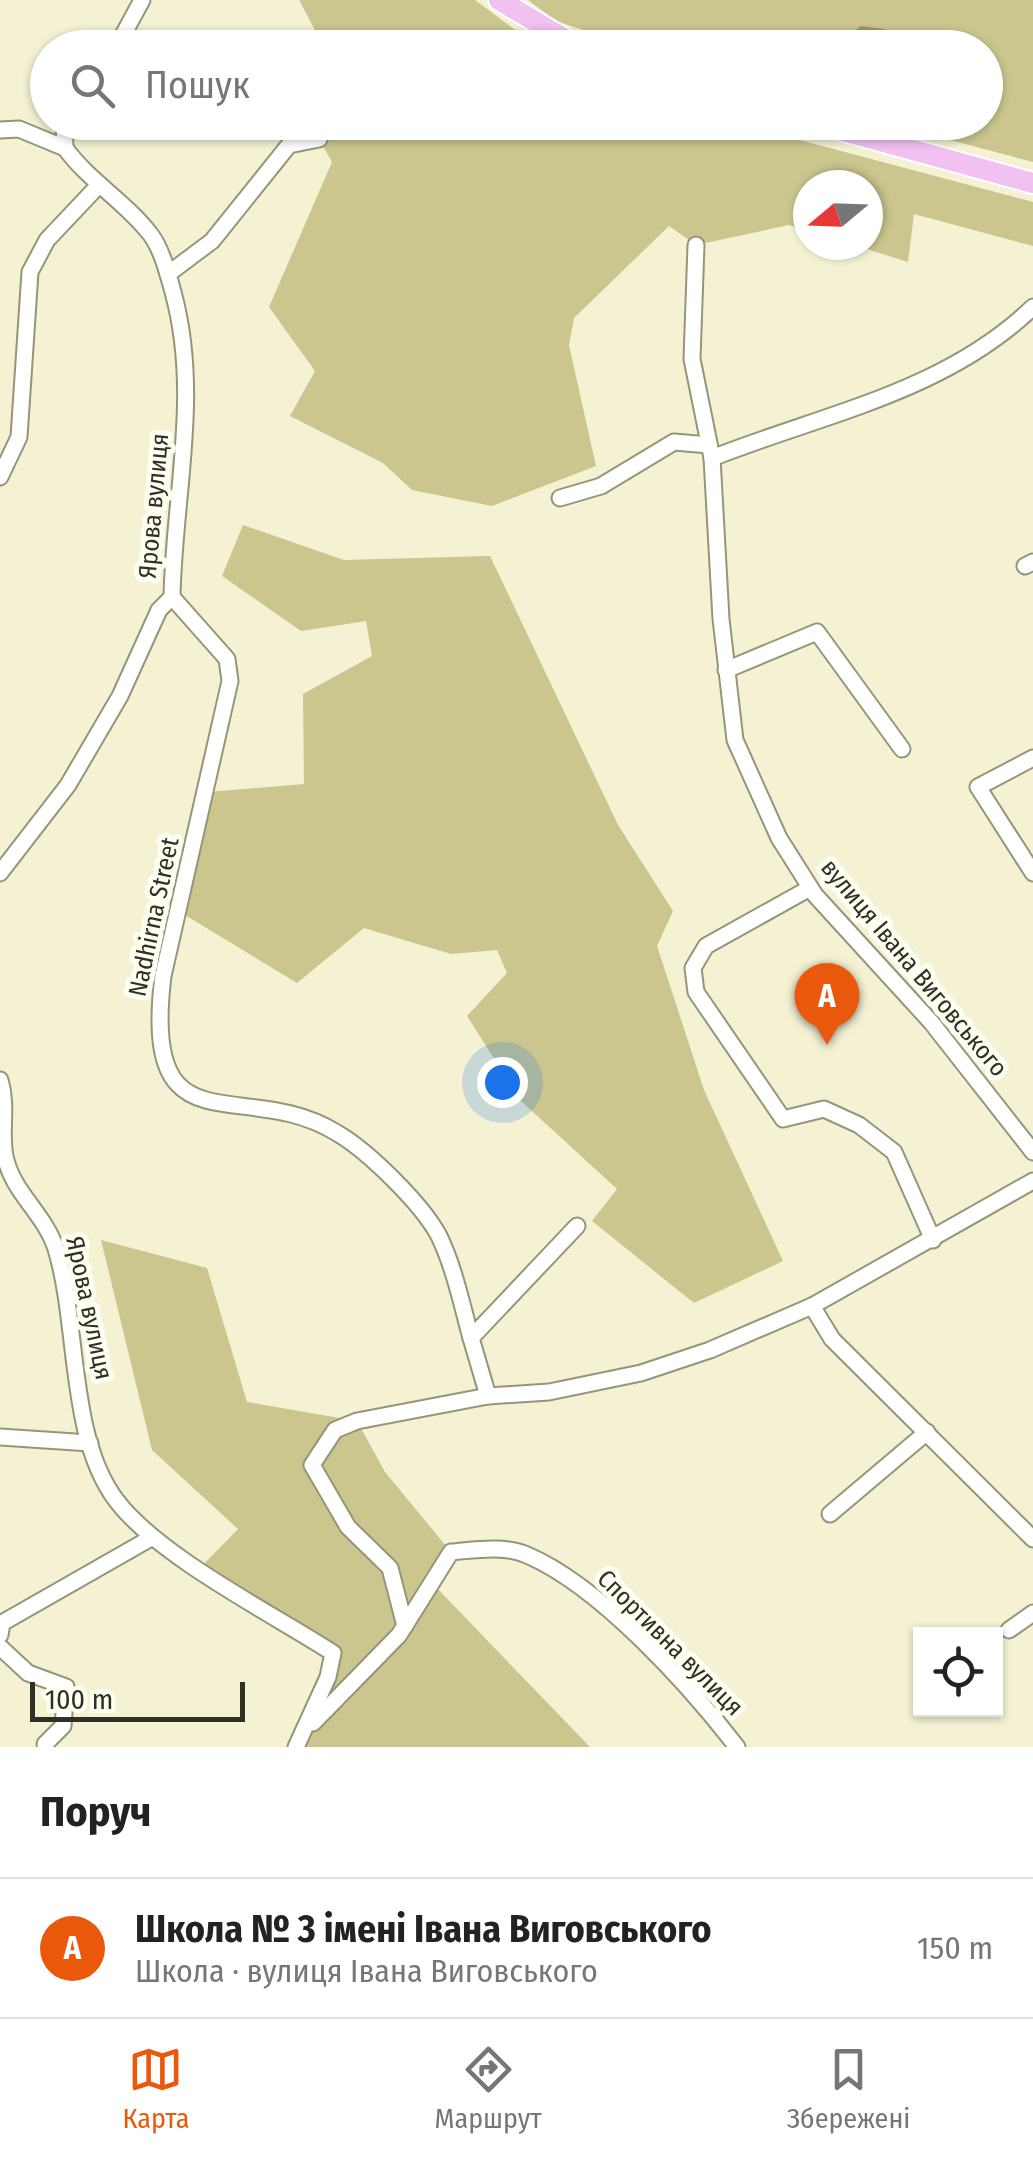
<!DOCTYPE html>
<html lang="uk">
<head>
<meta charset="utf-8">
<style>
  body { margin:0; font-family:"Fira Sans Condensed",sans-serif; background:#f6f6f6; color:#222 }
  .controls { position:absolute; right:30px; bottom:30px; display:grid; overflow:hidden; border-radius:0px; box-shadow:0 2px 8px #0004 }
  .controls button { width:90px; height:90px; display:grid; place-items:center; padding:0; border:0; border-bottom:2px solid #e0e0e0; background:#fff; color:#222; font:50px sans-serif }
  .compass { position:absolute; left:793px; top:170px; width:90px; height:90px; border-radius:50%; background:#fff; box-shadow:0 2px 8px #0004; rotate:251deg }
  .scale { position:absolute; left:30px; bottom:25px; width:215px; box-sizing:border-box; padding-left:10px; border:5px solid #313024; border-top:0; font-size:28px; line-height:35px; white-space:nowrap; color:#313024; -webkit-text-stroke:8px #fffef2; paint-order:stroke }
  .you { position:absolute; left:502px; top:1082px; width:35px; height:35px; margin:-25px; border:8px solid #fff; border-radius:50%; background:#1a73e8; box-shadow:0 0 0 15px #1a73e833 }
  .badge { display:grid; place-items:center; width:65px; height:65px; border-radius:50%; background:#ea580c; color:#fff; font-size:32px; font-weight:700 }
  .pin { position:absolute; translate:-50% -82px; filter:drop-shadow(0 2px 5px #0008) }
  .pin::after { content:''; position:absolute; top:52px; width:35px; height:30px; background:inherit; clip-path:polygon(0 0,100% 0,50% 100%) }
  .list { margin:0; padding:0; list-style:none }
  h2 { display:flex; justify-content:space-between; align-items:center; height:130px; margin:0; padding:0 40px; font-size:42px }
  h2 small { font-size:32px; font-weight:400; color:#767676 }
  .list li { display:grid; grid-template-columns:65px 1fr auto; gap:30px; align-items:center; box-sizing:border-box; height:140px; padding:0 40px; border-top:2px solid #e0e0e0 }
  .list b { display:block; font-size:38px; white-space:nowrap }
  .list p { margin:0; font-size:32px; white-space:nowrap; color:#767676 }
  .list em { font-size:32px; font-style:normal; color:#767676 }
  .icon { flex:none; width:55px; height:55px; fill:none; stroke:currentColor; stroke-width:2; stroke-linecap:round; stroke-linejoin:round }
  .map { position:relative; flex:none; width:1033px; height:1747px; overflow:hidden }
  .search { position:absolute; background:#fff; box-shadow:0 2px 8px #0004; left:30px; right:30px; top:30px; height:110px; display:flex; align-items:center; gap:25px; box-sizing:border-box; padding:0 35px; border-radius:55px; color:#767676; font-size:38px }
  .sheet { height:270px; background:#fff }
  nav { display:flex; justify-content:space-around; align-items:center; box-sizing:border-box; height:140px; border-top:2px solid #e0e0e0; background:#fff; font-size:28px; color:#767676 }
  nav a { display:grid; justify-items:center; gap:5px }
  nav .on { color:#ea580c }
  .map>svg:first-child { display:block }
  .forest { fill:#cac68e }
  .water { fill:#9d9964 }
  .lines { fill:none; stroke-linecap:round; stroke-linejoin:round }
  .minor-casing { stroke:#979579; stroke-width:19 }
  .major-casing { stroke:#fff; stroke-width:24 }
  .minor { stroke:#fff; stroke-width:15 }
  .major { stroke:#f1c1f1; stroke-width:20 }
  .labels { text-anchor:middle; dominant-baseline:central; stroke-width:10; stroke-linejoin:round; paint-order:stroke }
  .street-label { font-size:25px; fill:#313024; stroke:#fffef2 }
</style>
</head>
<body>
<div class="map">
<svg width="1033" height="1747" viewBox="0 0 1033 1747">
  <rect width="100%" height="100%" fill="#f4f2d3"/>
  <g class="forest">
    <polygon points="299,0 475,0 538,47 324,47"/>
    <polygon points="528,0 1033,0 1033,162 886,123 986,122 986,48 635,47 556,21"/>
    <polygon points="339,123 736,123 1033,202 1033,246 914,214 908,262 854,245 868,245 868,185 808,185 808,231 789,225 696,245 669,226 574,318 569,345 596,466 492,506 412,490 383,463 290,416 315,371 269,307 332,162 319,139"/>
    <polygon points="243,525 344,560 490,556 618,825 673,911 657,946 704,1090 783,1261 694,1303 592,1221 617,1189 521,1101 467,1016 507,973 497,950 451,954 364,928 297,983 180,912 208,792 304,784 303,694 372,656 366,621 301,631 222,576"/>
    <polygon points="101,1240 207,1268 247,1402 357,1421 385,1472 451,1552 432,1583 590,1747 296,1747 333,1653 200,1568 238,1529 152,1450"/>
  </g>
  <polygon class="water" points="861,26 885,29 904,47 832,47"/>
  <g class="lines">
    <defs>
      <g id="minor">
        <polyline points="116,48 142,0"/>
        <polyline points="64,122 65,148"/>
        <polyline points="0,130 19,129 65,148"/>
        <polyline points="696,245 692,359 712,458 721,619 735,740 779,838 815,895 931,1022 1033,1152"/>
        <polyline points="168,274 212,241 289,145 319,139"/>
        <path d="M 712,458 C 823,414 945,392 1033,307"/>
        <polyline points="0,477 19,437 30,272 47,240 98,186"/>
        <polyline points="560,498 601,486 674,442 709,445"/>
        <polyline points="1025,566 1033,562"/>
        <path d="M 172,597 L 227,659 L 230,681 L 163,976 C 141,1156 243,1075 337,1133 C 368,1151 422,1204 439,1236 C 454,1267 462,1305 471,1338"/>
        <polyline points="726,670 817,632 902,749"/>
        <polyline points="1033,758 978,787 1033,873"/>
        <path d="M 0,873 L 68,785 L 120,696 L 159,610 L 172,597 C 174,494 201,394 173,292 C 168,274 162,250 151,235 C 127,203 89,181 65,148"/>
        <polyline points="810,888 706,946 693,968 696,992 783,1119 824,1109 859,1125 894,1152 933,1240"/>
        <path d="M 0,1080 C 8,1106 0,1131 5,1156 C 12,1192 45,1214 56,1249 C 79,1325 68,1436 116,1500 C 158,1556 271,1613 333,1653 L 328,1677 L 296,1747"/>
        <polyline points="812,1306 832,1339 1033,1539"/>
        <polyline points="488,1396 471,1338 577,1226"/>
        <polyline points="0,1437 90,1443"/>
        <polyline points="830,1514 927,1432"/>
        <polyline points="405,1626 390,1568 348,1527 312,1465 335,1430 357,1421 488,1396 549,1392 641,1373 710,1350 812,1306 1033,1181"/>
        <polyline points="1009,1630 1033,1613"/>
        <polyline points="0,1635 2,1623 151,1538"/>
        <polyline points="0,1647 28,1673 66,1687 63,1726 45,1744"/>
        <path d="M 313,1723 L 399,1635 L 451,1552 C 476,1550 504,1545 527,1555 C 600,1586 689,1685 737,1747"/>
      </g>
      <g id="major">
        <polyline points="499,0 580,48"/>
        <polyline points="811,122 1033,183"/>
      </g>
    </defs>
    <use href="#minor" class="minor-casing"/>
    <use href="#major" class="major-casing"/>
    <use href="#minor" class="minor"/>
    <use href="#major" class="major"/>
  </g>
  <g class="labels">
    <g class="street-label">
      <text transform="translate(154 506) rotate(-85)">Ярова вулиця</text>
      <text transform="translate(154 917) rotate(-78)">Nadhirna Street</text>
      <text transform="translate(914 968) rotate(50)">вулиця Івана Виговського</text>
      <text transform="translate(89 1308) rotate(78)">Ярова вулиця</text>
      <text transform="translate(670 1643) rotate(45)">Спортивна вулиця</text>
    </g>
  </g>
</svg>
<div class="controls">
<button><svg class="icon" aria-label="locate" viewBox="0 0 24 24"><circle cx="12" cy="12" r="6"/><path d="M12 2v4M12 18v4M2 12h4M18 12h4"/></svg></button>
</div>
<svg class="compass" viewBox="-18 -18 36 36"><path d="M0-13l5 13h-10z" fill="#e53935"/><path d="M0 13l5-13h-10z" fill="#767676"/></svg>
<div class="scale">100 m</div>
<div class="you"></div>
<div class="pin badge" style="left:827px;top:1045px">A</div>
<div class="search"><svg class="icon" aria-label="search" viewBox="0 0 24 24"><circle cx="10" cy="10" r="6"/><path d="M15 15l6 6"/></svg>Пошук</div>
</div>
<section class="sheet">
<h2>Поруч<small></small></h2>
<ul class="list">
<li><span class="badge">A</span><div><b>Школа № 3 імені Івана Виговського</b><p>Школа · вулиця Івана Виговського</p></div><em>150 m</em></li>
</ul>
</section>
<nav>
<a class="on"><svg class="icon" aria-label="map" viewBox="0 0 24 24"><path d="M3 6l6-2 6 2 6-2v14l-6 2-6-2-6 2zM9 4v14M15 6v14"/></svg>Карта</a>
<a><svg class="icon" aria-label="directions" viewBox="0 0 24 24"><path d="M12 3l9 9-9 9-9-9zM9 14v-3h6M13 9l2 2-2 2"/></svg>Маршрут</a>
<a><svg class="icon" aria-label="saved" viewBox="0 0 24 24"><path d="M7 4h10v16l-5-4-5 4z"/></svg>Збережені</a>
</nav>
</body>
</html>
